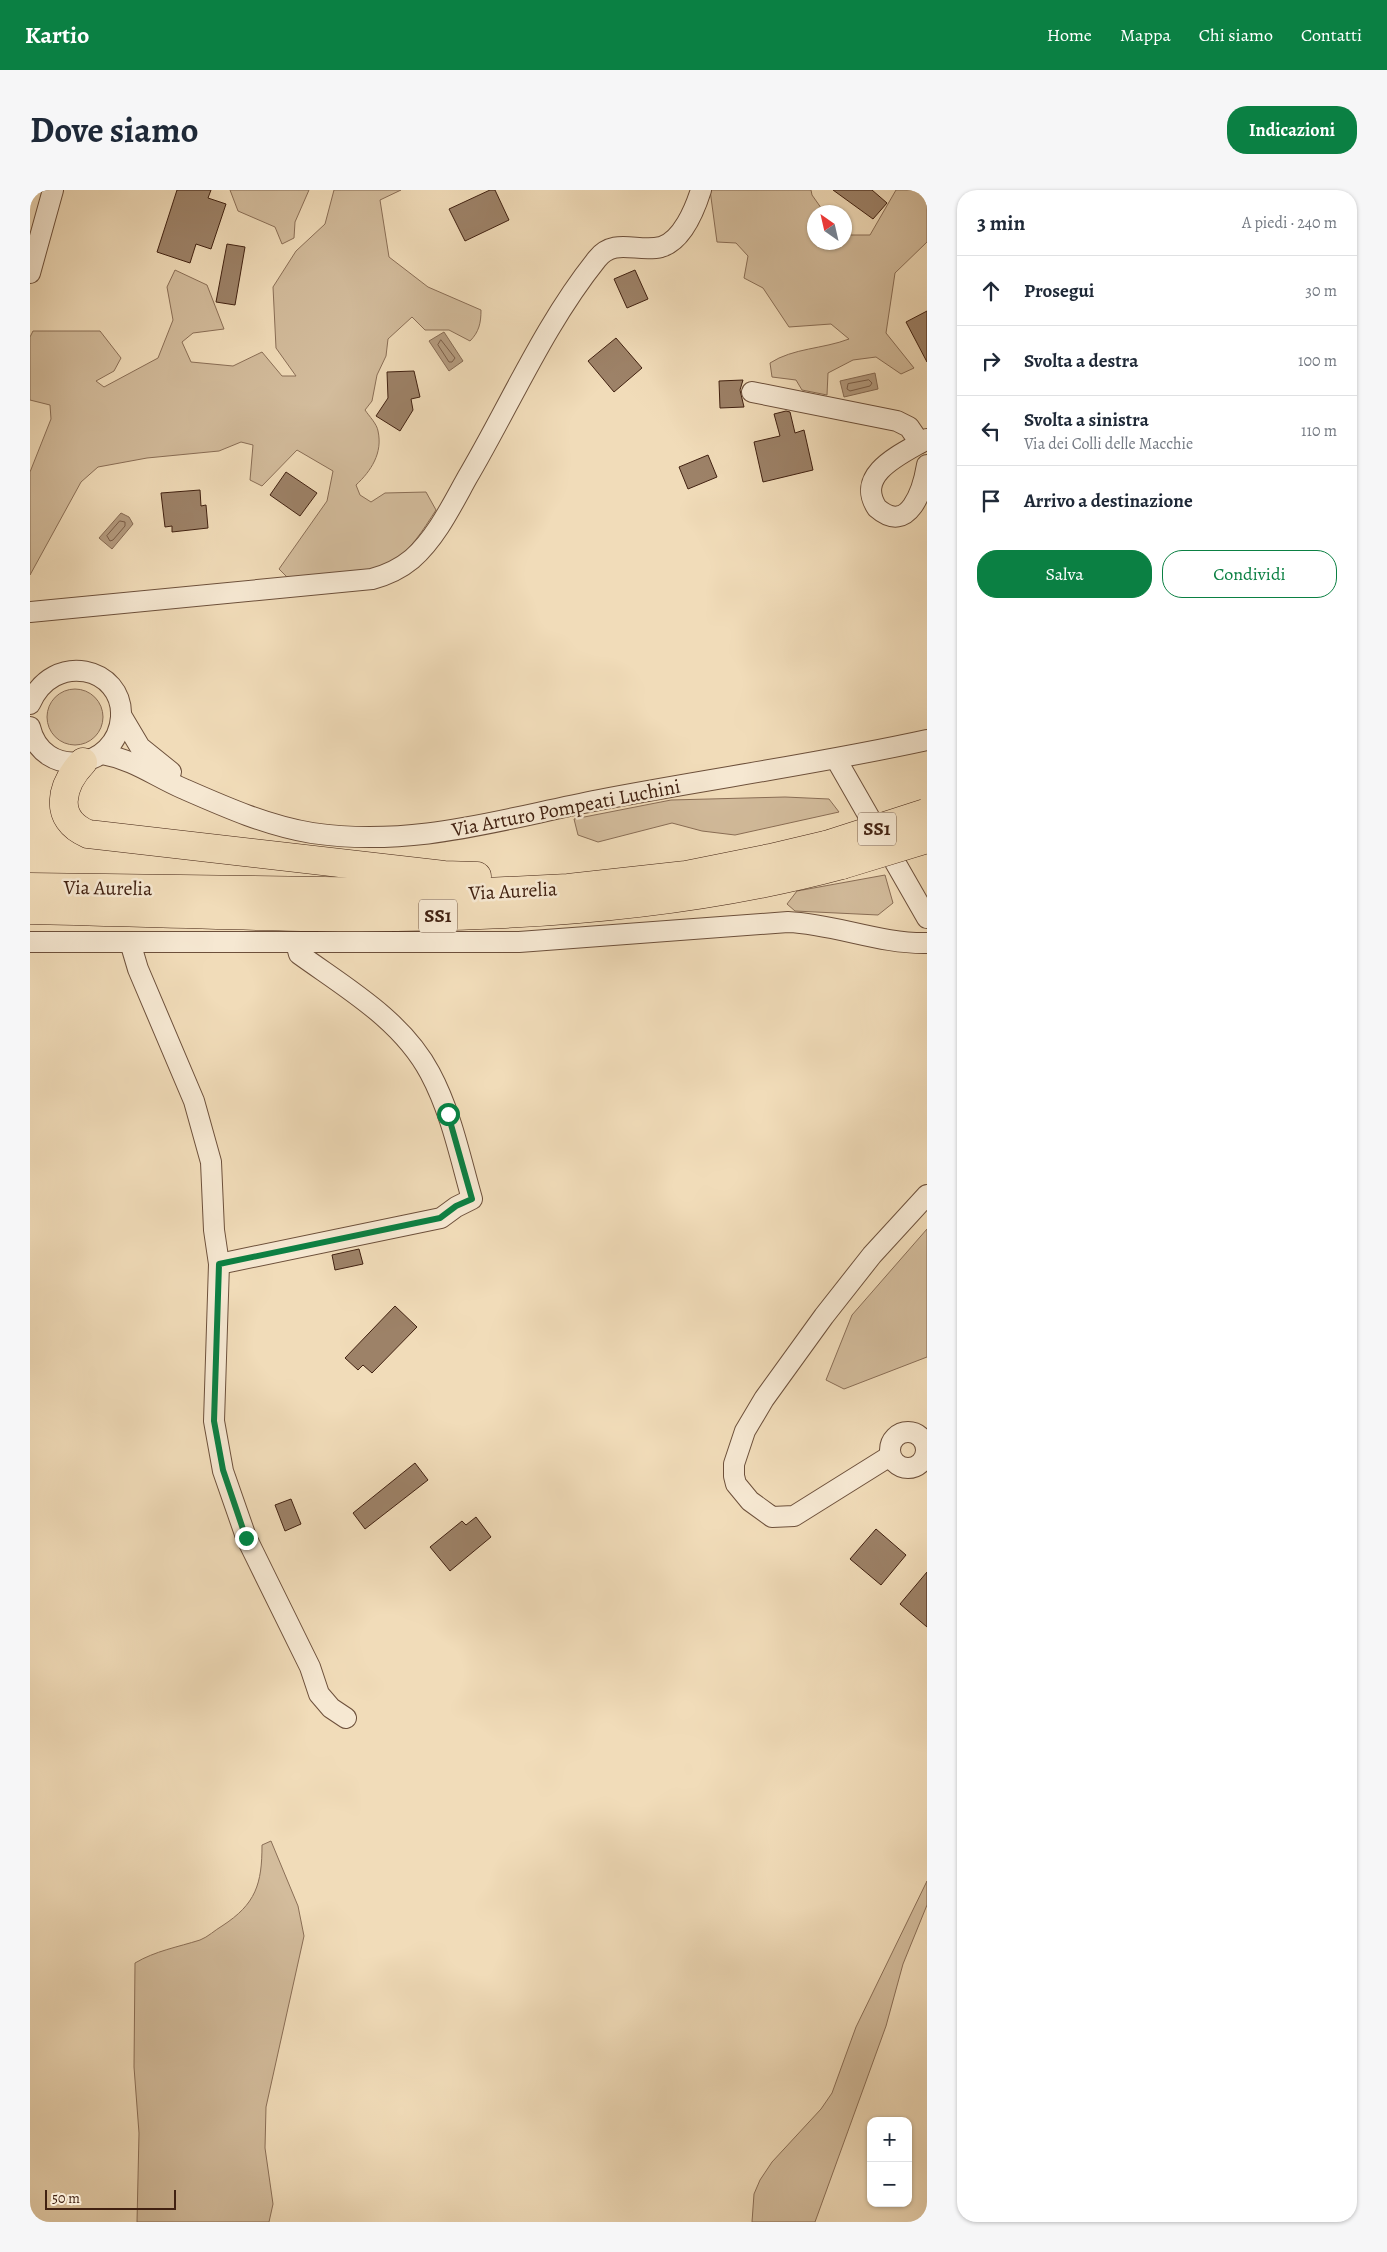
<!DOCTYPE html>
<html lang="it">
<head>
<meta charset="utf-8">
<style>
  body { margin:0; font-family:Alegreya,serif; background:#f6f6f7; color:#1f2937 }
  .controls { position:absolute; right:15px; bottom:15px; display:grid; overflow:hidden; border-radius:10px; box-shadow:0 1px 4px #0004 }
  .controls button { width:45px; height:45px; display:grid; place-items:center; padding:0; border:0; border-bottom:1px solid #e0e1e3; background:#fff; color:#1f2937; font:25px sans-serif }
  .compass { position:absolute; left:777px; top:15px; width:45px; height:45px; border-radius:50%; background:#fff; box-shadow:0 1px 4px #0004; rotate:326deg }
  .scale { position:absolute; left:15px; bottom:12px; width:131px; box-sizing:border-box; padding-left:5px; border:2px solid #412111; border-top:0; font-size:14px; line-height:18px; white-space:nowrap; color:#412111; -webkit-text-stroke:4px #f6e8d2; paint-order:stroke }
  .stop { position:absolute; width:15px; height:15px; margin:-11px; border:4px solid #0b8043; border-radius:50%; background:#fff }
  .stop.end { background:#0b8043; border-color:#fff; box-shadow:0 1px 5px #0008 }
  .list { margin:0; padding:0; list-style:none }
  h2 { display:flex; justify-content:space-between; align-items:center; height:65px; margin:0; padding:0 20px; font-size:21px }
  h2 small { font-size:16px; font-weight:400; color:#747a83 }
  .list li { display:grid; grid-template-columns:32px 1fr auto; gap:15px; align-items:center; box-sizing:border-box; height:70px; padding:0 20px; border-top:1px solid #e0e1e3 }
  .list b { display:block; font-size:19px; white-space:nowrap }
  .list p { margin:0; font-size:16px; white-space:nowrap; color:#747a83 }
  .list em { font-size:16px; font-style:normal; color:#747a83 }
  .actions { display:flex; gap:10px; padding:15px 20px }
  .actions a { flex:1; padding:11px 0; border:1px solid #0b8043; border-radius:20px; text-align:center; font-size:18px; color:#0b8043 }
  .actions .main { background:#0b8043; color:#fff }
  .icon { flex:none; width:28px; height:28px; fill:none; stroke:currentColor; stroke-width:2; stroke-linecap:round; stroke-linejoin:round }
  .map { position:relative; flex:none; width:897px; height:2032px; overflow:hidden; border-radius:20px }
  header { display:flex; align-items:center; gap:30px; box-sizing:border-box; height:70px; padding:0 25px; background:#0b8043; color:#fff }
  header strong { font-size:24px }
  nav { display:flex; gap:28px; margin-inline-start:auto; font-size:18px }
  .intro { display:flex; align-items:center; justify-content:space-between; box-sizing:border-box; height:120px; padding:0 30px }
  h1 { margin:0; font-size:35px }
  .button { padding:12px 22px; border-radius:20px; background:#0b8043; color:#fff; font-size:18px; font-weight:700 }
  main { display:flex; gap:30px; padding:0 30px }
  aside { flex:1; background:#fff; border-radius:20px; box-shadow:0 1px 4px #0004 }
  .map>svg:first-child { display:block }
  .green { fill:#d3bc9c; stroke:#8a6e56 }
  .water { fill:#b59c80; stroke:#876b54 }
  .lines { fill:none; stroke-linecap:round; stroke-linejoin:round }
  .shore { stroke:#7b5e48; stroke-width:1 }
  .building { fill:#9d8268; stroke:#412111 }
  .minor-casing { stroke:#6d503b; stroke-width:22 }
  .highway-casing { stroke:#412111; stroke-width:29 }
  .minor { stroke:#f6e8d2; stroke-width:20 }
  .highway { stroke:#f1dcb9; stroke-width:28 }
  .highway-bridge-casing { stroke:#412111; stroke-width:29; stroke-linecap:butt }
  .highway-bridge { stroke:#f1dcb9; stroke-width:28 }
  .route { stroke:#0b8043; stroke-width:6 }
  .labels { text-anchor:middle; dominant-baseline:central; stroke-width:5; stroke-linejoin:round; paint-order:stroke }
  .shield { fill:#f6e8d2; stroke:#775d4b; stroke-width:1 }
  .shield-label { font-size:19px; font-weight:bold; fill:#412111 }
  .street-label { font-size:20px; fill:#412111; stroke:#f6e8d2 }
</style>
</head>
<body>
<header>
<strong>Kartio</strong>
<nav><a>Home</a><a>Mappa</a><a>Chi siamo</a><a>Contatti</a></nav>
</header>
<div class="intro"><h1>Dove siamo</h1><a class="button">Indicazioni</a></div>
<main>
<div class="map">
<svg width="897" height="2032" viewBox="0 0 897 2032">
  <rect width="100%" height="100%" fill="#f1dcb9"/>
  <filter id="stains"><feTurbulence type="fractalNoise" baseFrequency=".004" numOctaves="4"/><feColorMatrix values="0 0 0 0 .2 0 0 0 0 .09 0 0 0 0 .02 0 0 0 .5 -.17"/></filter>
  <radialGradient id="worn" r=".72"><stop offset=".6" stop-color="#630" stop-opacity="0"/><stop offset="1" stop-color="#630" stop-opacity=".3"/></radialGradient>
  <g class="green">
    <polygon points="200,0 279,0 265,32 264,48 252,54 245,37 208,21"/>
    <path d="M 304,0 L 371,0 L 350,10 L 359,67 L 398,97 L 451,120 C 451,133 449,142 440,151 L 419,140 L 395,140 L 382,127 L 358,149 L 356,166 L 347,185 L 342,211 L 335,220 C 339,226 347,234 348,241 C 353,263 341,281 326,295 L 330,305 L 341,312 L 355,303 L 396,302 L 406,320 C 393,340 380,362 358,375 C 340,386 282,387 259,389 L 249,379 L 297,311 L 303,281 L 267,260 L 232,296 L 220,290 L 223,255 L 211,252 L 189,261 L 117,268 L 68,277 L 51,292 L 0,385 L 0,282 L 21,229 L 20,215 L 0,210 L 0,147 L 3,141 L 70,141 L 91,168 L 84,181 L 66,191 L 74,197 L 128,168 L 143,130 L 137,97 L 145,80 L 177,95 L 194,139 L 163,143 L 152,152 L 161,172 L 203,176 L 232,162 L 252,186 L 266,186 L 246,158 L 243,97 L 266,61 L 295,34 Z"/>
    <path d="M 680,0 L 781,0 L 782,5 L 794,22 L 784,22 L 784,52 L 814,52 L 815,45 L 840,45 L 866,0 L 897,0 L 897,52 L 865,83 L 856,143 L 884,178 L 871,184 L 846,167 L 823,170 L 798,183 L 797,205 L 772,200 L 766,190 L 742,187 L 740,173 C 763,158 793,159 819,149 L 801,134 L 759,137 L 733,98 L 714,88 L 718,66 L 706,53 L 687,52 Z"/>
    <circle cx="45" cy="527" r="28"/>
    <polygon points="755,607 799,609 809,622 705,645 672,641 642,633 568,652 548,645 544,629 641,610"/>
    <polygon points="855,685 863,713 848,725 765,721 757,714 767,701"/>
    <polygon points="897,1039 897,1167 814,1199 796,1190 822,1125"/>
    <path d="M 241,1651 L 268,1716 L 274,1746 L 236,1917 L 235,1958 L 243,2014 L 239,2032 L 107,2032 L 109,1943 L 104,1877 L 105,1773 C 125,1761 148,1757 170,1750 C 178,1747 185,1740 192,1736 C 226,1714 232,1694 232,1655 Z"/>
    <polygon points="897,1691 897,1715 873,1774 856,1836 785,2032 722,2032 724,2004 730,1990 742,1972 791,1919 802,1903 826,1837"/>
  </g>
  <g class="water">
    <polygon points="414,142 433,171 419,181 399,151"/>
    <polygon points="845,183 848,199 814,207 810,191"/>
    <polygon points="91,323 99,327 103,334 82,359 69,348"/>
  </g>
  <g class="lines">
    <g class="shore">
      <polygon points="411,150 425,168 422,172 419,172 408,155"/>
      <polygon points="839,190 842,193 840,196 820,201 817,199 818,194"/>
      <polygon points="90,331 95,332 95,336 83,350 80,351 77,346"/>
    </g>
  </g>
  <g class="building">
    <polygon points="147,0 181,0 178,8 196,14 181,59 166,54 160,73 127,62"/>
    <polygon points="460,0 465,0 479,30 435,51 419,19"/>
    <polygon points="803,0 842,0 857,13 843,29"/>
    <polygon points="197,54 215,57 205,115 186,112"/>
    <polygon points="605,80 618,109 597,118 584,89"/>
    <polygon points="897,121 897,172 876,132"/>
    <polygon points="586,148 612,178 584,202 558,171"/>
    <polygon points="384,181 390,207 381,209 383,220 370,241 346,226 358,208 357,182"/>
    <polygon points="713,190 710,200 714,217 690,218 689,191"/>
    <polygon points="756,221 760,222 765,243 774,240 783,280 733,292 724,252 750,246 744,224"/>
    <polygon points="678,265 687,287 658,299 649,277"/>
    <polygon points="256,282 287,303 270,326 240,305"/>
    <polygon points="170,300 171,316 176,315 178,338 142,342 142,336 135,337 131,303"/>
    <polygon points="329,1059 333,1074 305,1080 302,1065"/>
    <polygon points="365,1116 387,1137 342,1183 333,1175 328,1180 315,1168"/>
    <polygon points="385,1273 398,1290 335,1339 323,1323"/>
    <polygon points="261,1309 271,1334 255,1341 245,1315"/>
    <polygon points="446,1327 461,1347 420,1381 400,1357 432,1331 436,1335"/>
    <polygon points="846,1339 876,1365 851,1395 820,1369"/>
    <polygon points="897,1382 897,1437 870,1414"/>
  </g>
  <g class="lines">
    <defs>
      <g id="minor">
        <polyline points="0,83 23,0"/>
        <polyline points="722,202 867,231 879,237 890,253"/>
        <path d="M 897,249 C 874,263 824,283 847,318 C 879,346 893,299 897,275"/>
        <path d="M 0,422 L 342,389 C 357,385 370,379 382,369 C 406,348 422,315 437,288 C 480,215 514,135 567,69 C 584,47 608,63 631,57 C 652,51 665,19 671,0"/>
        <path d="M 0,514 C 23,460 94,477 91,527 C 87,581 12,590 0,537"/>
        <polyline points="91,525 110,557 141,582"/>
        <path d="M 72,564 C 105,570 124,586 154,599 C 195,617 238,636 282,643 C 384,658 471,629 569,610 C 678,589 788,574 897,550"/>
        <polyline points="806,569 897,728"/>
        <path d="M 0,752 L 489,752 L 758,732 C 805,734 850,754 897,753"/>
        <polyline points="100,752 108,779 164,911 181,972 184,1040 189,1074 184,1231 193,1281 216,1347 280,1477 289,1504 301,1518 316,1528"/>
        <path d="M 189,1074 L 411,1028 L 426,1017 L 442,1009 C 430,967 421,922 400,883 C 372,830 316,798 269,764 L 266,753"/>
        <circle cx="878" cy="1260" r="18"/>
        <polyline points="860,1266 764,1326 742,1327 720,1311 706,1294 704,1286 704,1274 715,1241 734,1209 794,1126 842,1065 897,1005"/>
      </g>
      <g id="highway">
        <path d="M 53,572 C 31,595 22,629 58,644 L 414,685 L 447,686"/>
        <polyline points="0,697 435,703 538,698 656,685 740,668 799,654"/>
        <path d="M 0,720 C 271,726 547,746 812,675"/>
      </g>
    </defs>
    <use href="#minor" class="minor-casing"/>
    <use href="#highway" class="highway-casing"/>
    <use href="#minor" class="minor"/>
    <use href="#highway" class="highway"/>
    <defs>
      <g id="highway-bridge">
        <polyline points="799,654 895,623"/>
        <polyline points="812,675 897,649"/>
      </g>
    </defs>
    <use href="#highway-bridge" class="highway-bridge-casing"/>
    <use href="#highway-bridge" class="highway-bridge"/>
  </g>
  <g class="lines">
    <polyline class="route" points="216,1348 193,1280 184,1231 189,1074 410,1028 426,1016 442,1009 418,924"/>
  </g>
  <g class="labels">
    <g class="shield">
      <rect x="828" y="622.5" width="38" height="33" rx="4"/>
      <rect x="389" y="709.5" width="38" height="33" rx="4"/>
    </g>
    <g class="shield-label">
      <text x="847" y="639">SS1</text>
      <text x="408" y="726">SS1</text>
    </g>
    <g class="street-label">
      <text transform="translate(536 618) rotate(-11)">Via Arturo Pompeati Luchini</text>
      <text transform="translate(78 698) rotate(1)">Via Aurelia</text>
      <text transform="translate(483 701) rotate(-3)">Via Aurelia</text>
    </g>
  </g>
  <rect width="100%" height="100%" filter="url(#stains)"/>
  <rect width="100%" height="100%" fill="url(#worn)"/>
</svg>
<div class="controls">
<button>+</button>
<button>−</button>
</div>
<svg class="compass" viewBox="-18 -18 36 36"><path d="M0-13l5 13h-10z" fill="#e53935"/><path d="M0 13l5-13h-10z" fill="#747a83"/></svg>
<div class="scale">50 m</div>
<div class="stop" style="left:418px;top:924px"></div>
<div class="stop end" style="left:216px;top:1348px"></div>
</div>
<aside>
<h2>3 min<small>A piedi · 240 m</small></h2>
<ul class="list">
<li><svg class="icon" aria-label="ahead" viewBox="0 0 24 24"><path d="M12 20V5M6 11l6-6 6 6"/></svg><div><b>Prosegui</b></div><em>30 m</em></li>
<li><svg class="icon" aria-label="right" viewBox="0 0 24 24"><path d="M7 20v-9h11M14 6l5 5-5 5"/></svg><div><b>Svolta a destra</b></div><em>100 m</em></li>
<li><svg class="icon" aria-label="left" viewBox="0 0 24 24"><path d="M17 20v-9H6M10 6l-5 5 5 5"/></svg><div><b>Svolta a sinistra</b><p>Via dei Colli delle Macchie</p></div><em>110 m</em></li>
<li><svg class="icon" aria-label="arrive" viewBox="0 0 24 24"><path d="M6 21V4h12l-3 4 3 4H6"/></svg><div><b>Arrivo a destinazione</b></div></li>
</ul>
<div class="actions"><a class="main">Salva</a><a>Condividi</a></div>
</aside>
</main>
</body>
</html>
